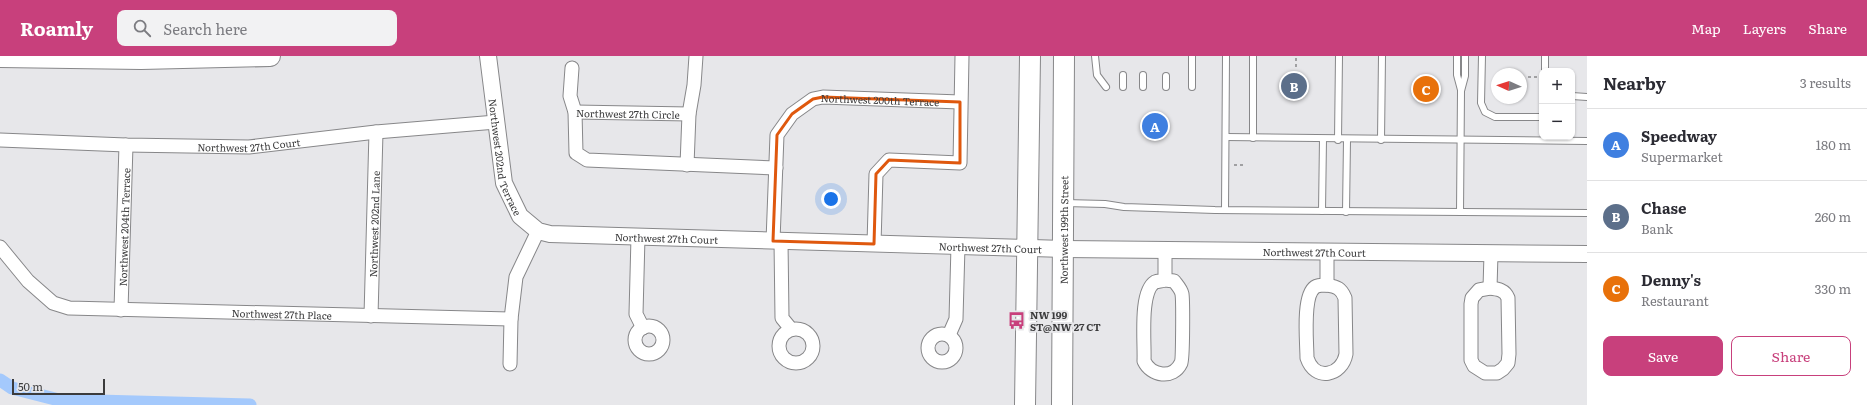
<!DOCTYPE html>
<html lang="en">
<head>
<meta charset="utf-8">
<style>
  body { margin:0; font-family:Literata,serif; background:#f2f2f3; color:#2b2b33 }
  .controls { position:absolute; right:12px; top:12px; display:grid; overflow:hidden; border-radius:8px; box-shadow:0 1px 3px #0004 }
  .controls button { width:36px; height:36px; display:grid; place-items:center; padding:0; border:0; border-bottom:1px solid #e1e1e2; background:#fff; color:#2b2b33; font:20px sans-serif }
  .compass { position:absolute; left:1491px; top:12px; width:36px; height:36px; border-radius:50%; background:#fff; box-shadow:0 1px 3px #0004; rotate:273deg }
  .scale { position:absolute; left:12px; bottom:10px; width:93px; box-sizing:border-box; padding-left:4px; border:2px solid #3b3b3c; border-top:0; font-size:11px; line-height:14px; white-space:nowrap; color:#3b3b3c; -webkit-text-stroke:3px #e7e7ea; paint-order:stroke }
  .you { position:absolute; left:831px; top:143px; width:14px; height:14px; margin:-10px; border:3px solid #fff; border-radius:50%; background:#1a73e8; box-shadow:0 0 0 6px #1a73e833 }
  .badge { display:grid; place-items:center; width:26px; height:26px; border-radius:50%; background:#c8407c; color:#fff; font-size:13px; font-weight:700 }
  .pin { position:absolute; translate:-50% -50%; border:2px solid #fff; box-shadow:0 1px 4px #0006 }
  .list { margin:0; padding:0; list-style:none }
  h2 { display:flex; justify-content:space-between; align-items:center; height:52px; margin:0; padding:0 16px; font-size:17px }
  h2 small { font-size:13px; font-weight:400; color:#7c7c81 }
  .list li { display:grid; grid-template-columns:26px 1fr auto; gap:12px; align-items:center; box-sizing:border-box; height:72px; padding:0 16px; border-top:1px solid #e1e1e2 }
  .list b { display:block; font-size:15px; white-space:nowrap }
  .list p { margin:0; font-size:13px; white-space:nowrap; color:#7c7c81 }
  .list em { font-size:13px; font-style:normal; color:#7c7c81 }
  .actions { display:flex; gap:8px; padding:12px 16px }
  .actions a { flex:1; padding:9px 0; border:1px solid #c8407c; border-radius:8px; text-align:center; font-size:14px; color:#c8407c }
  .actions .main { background:#c8407c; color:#fff }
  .icon { flex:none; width:22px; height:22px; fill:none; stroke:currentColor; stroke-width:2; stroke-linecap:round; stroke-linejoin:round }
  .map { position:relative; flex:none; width:1587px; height:349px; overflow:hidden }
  header { display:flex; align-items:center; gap:24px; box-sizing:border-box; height:56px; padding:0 20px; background:#c8407c; color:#fff }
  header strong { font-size:19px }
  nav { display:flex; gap:22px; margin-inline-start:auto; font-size:14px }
  .search { width:280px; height:36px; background:#f2f2f3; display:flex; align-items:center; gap:10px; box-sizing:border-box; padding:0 14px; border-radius:8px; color:#7c7c81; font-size:15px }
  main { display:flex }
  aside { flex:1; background:#fff }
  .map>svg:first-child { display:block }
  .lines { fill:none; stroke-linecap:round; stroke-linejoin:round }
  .canal { stroke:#a4c9fc; stroke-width:13 }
  .service-casing { stroke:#878789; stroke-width:8 }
  .minor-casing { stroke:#878789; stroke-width:15 }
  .tertiary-casing { stroke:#878789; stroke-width:18 }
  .primary-casing { stroke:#878789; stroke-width:22 }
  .path { stroke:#a0a0a2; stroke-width:2; stroke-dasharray:3 3; stroke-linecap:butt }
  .service { stroke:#fff; stroke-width:6 }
  .minor { stroke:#fff; stroke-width:13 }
  .tertiary { stroke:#fff; stroke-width:16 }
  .primary { stroke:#fff; stroke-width:20 }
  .marked { fill:none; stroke:#df580e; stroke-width:3; stroke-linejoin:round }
  .labels { text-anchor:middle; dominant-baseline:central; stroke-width:4; stroke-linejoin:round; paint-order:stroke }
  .street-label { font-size:10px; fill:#3b3b3c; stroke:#e7e7ea }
  .poi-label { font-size:10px; font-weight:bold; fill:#3b3b3c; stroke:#e7e7ea; text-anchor:start }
</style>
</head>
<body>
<header>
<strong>Roamly</strong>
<div class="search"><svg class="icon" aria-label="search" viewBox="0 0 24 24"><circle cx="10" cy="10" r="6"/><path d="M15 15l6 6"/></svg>Search here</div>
<nav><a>Map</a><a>Layers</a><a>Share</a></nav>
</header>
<main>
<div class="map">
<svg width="1587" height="349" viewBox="0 0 1587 349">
  <rect width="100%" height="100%" fill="#e7e7ea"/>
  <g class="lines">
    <polyline class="canal" points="0,324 12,332 59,344 250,349"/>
    <defs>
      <g id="service">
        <polyline points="1095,0 1097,19 1106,31"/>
        <polyline points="1457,0 1457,19 1461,34"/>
        <polyline points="1482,0 1481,47 1485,56 1495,61 1542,61"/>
        <polyline points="1545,15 1545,0"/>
        <polyline points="1166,20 1166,31"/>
        <polyline points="1123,31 1123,19"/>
        <polyline points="1143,31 1143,19"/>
        <polyline points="1192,31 1192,0"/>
        <polyline points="1572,40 1587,41"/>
        <polyline points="1226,81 1587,85"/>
        <polyline points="1253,82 1253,0"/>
        <polyline points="1338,84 1339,0"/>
        <polyline points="1381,84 1382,0"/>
        <polyline points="1065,147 1105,148 1124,151 1215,154 1587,157"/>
        <polyline points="1225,154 1226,0"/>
        <polyline points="1322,155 1323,83"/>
        <polyline points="1346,156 1347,84"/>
        <polyline points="1460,156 1461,35 1465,20 1465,0"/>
      </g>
      <g id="minor">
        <polyline points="572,12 570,40 575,56 576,97 587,104 776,112"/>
        <path id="s1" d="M 575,56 L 689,58"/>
        <path id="s2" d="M 0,84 L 126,89 L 249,91 L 376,76 L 496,66"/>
        <polyline points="687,109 689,58 694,29 696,0"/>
        <polyline points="638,181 636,258 643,272"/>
        <path id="s3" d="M 773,185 L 777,79 L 792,58 L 813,43 L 823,41 L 960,46"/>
        <polyline points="781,185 782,262 791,273"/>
        <polyline points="874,188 876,118 889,104 960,107 962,0"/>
        <path id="s4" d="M 0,191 L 28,225 L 53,247 L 69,252 L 511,263"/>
        <polyline points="1327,196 1327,229"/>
        <path d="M 1165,224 L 1174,225 C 1177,229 1181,233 1182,238 C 1183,244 1183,303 1181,307 C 1173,324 1151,320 1144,305 C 1145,287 1139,236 1155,226 C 1158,225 1162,225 1165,224 L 1165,194"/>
        <path d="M 1327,229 C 1337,231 1341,232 1345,242 L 1346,298 C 1342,320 1315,326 1307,302 C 1307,287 1302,240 1315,231 C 1318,229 1323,229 1327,229 Z"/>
        <path d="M 1490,232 C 1498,233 1505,234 1508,242 L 1509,298 L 1508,307 L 1503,313 L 1497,317 L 1485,317 L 1474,310 L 1471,304 L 1471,248 L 1472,242 L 1479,234 Z"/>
        <polyline points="1490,232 1491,198"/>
        <path id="s5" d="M 121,254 L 126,89"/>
        <path id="s6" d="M 371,260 L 376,76"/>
        <circle cx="649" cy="284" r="14"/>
        <circle cx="796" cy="290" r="17"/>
        <circle cx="942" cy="292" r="14"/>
        <polyline points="949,279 956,263 958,190"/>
        <polyline points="510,308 511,263 516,221 538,175"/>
      </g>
      <g id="tertiary">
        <path id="s7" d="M 488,0 L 504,127 L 520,160 L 538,175 L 550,178 L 1064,193 L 1587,198"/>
      </g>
      <g id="primary">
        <polyline points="0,1 141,3 270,0"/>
        <polyline points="1025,349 1030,0"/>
        <path id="s8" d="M 1062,349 L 1064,0"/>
      </g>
    </defs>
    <use href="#service" class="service-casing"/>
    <use href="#minor" class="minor-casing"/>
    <use href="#tertiary" class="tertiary-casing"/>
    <use href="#primary" class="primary-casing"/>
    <g class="path">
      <polyline points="1296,11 1296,1"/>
      <polyline points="1528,21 1539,21"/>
      <polyline points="1234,109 1243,109"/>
    </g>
    <use href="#service" class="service"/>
    <use href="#minor" class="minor"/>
    <use href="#tertiary" class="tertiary"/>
    <use href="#primary" class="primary"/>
  </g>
  <path class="marked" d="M 823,41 L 960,46 L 960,107 L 889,104 L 876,118 L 874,188 L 773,185 L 777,79 L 792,58 L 813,43 Z"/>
  <defs>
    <symbol id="bus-bare" viewBox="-9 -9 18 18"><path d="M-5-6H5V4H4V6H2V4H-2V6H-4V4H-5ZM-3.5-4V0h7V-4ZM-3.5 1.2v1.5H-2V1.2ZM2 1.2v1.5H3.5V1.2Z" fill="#c8407c" stroke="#e7e7ea" stroke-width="2.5" paint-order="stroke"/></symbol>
  </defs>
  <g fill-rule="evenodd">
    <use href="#bus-bare" x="1004" y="252" width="25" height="25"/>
  </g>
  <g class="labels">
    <g class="street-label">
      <text stroke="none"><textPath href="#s3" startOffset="225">Northwest 200th Terrace</textPath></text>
      <text stroke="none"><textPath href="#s1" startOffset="53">Northwest 27th Circle</textPath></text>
      <text stroke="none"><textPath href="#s2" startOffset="249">Northwest 27th Court</textPath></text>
      <text stroke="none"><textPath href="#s7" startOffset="103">Northwest 202nd Terrace</textPath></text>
      <text stroke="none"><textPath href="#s6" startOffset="92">Northwest 202nd Lane</textPath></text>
      <text stroke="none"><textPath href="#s5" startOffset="83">Northwest 204th Terrace</textPath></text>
      <text stroke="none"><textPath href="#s8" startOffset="175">Northwest 199th Street</textPath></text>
      <text stroke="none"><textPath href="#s7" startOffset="317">Northwest 27th Court</textPath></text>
      <text stroke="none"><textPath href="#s7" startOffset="641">Northwest 27th Court</textPath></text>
      <text stroke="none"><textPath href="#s7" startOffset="965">Northwest 27th Court</textPath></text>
      <text stroke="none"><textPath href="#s4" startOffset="307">Northwest 27th Place</textPath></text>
    </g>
    <g class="poi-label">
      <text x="1030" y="258">NW 199<tspan x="1030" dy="12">ST@NW 27 CT</tspan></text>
    </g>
  </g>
</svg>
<div class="controls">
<button>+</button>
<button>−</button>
</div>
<svg class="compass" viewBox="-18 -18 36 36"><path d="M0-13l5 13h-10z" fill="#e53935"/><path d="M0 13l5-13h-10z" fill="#7c7c81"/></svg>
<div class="scale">50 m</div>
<div class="you"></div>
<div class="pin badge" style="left:1155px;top:70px;background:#3f7fe0">A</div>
<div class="pin badge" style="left:1294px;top:30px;background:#5c6f8a">B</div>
<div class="pin badge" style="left:1426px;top:33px;background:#e8710a">C</div>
</div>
<aside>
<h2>Nearby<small>3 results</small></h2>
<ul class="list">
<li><span class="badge" style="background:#3f7fe0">A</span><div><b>Speedway</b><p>Supermarket</p></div><em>180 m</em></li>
<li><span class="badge" style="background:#5c6f8a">B</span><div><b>Chase</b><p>Bank</p></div><em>260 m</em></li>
<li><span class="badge" style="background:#e8710a">C</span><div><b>Denny's</b><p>Restaurant</p></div><em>330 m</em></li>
</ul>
<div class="actions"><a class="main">Save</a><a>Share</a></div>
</aside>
</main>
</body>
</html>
